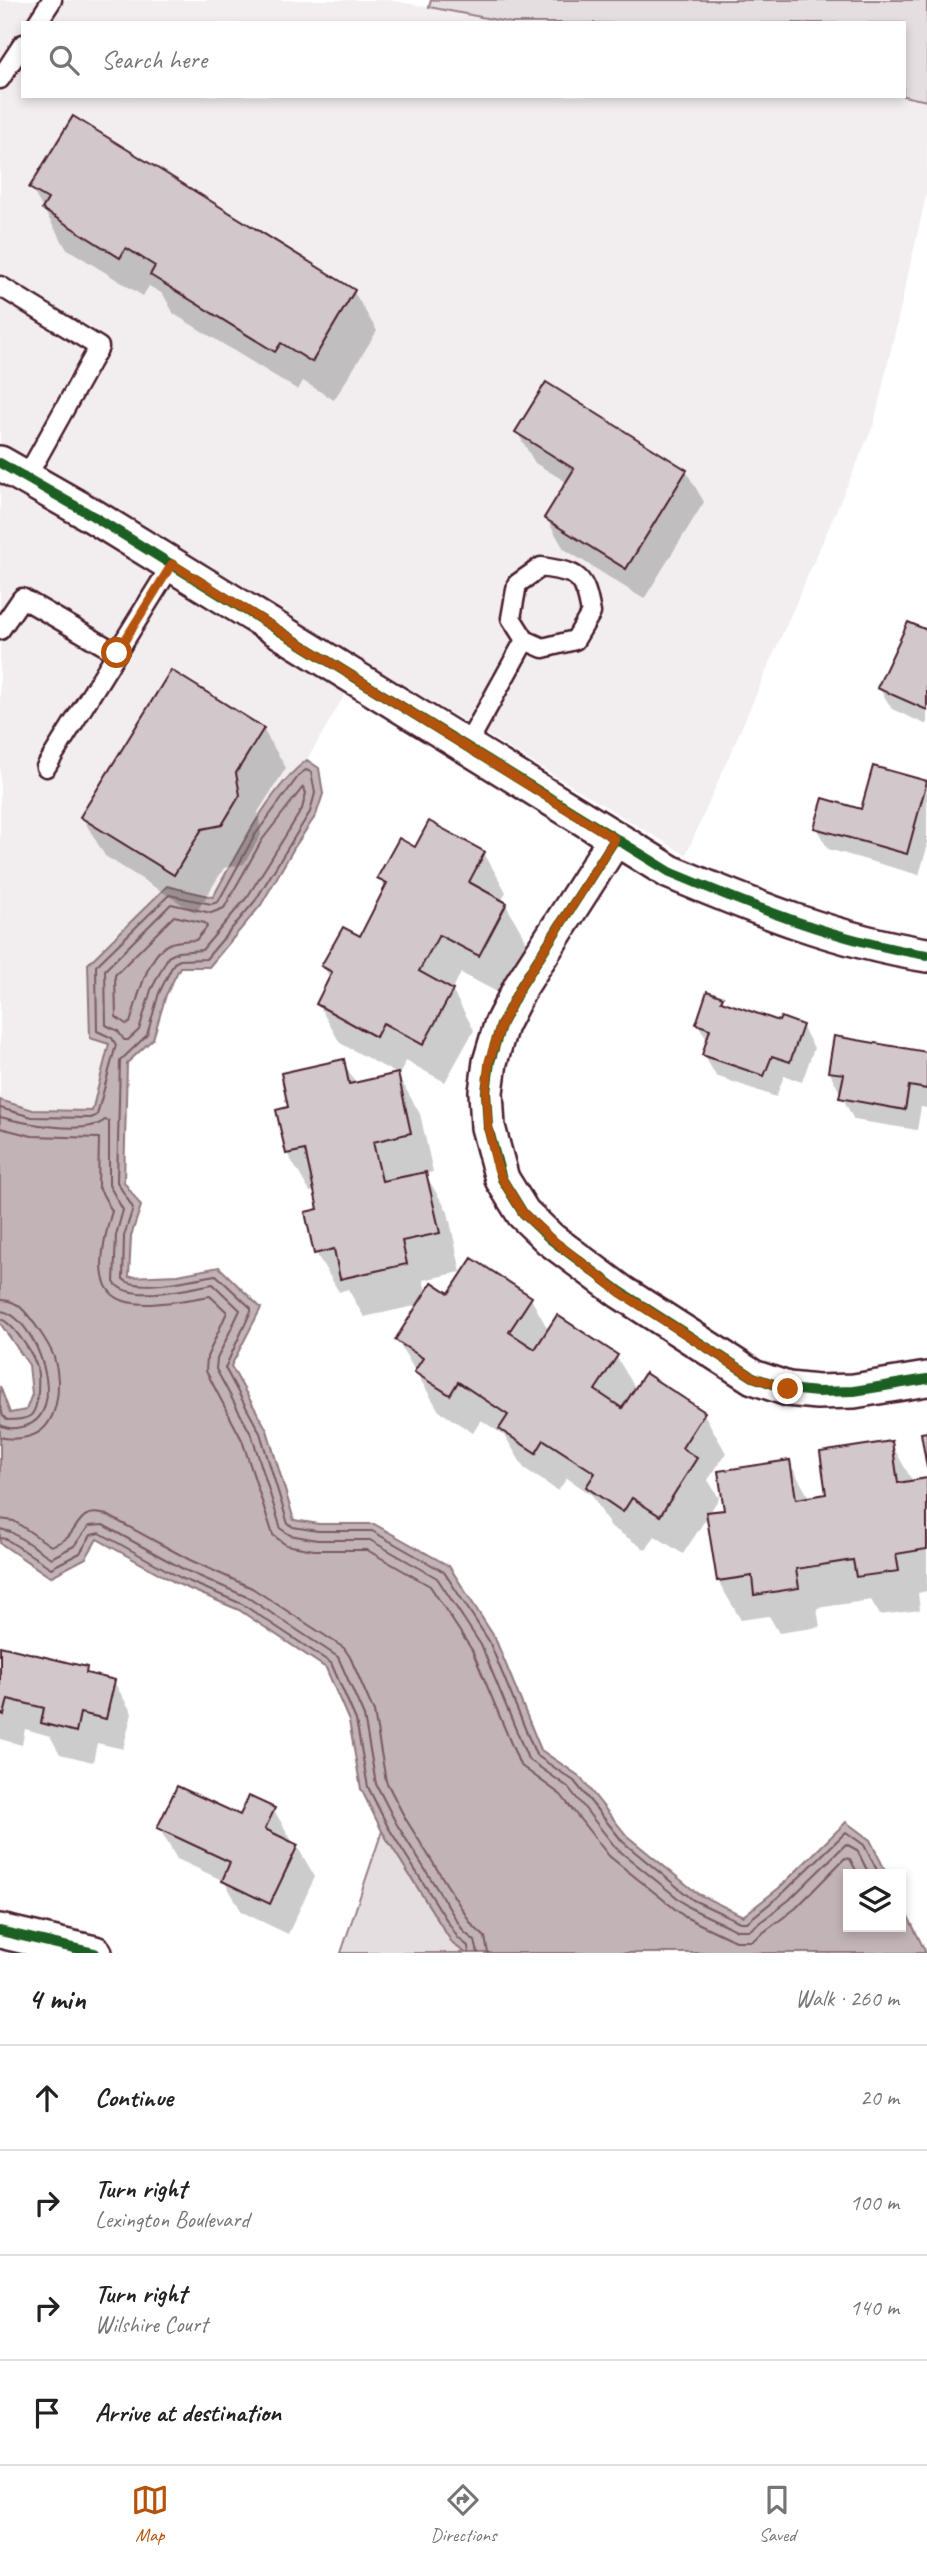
<!DOCTYPE html>
<html lang="en">
<head>
<meta charset="utf-8">
<style>
  body { margin:0; font-family:Caveat,sans-serif; background:#f2f2f2; color:#222 }
  .controls { position:absolute; right:21px; bottom:21px; display:grid; overflow:hidden; border-radius:0px; box-shadow:0 4px 10px #0003 }
  .controls button { width:63px; height:63px; display:grid; place-items:center; padding:0; border:0; border-bottom:2px solid #e0e0e0; background:#fff; color:#222; font:35px sans-serif }
  .stop { position:absolute; width:21px; height:21px; margin:-16px; border:5px solid #b45309; border-radius:50%; background:#fff }
  .stop.end { background:#b45309; border-color:#fff; box-shadow:0 2px 7px #0008 }
  .list { margin:0; padding:0; list-style:none }
  h2 { display:flex; justify-content:space-between; align-items:center; height:91px; margin:0; padding:0 28px; font-size:30px }
  h2 small { font-size:23px; font-weight:400; color:#767676 }
  .list li { display:grid; grid-template-columns:46px 1fr auto; gap:21px; align-items:center; box-sizing:border-box; height:105px; padding:0 28px; border-top:2px solid #e0e0e0 }
  .list b { display:block; font-size:26px; white-space:nowrap }
  .list p { margin:0; font-size:23px; white-space:nowrap; color:#767676 }
  .list em { font-size:23px; font-style:normal; color:#767676 }
  .icon { flex:none; width:38px; height:38px; fill:none; stroke:currentColor; stroke-width:2; stroke-linecap:round; stroke-linejoin:round }
  .map { position:relative; flex:none; width:927px; height:1953px; overflow:hidden }
  .search { position:absolute; background:#fff; box-shadow:0 4px 10px #0003; left:21px; right:21px; top:21px; height:77px; display:flex; align-items:center; gap:18px; box-sizing:border-box; padding:0 24px; border-radius:0px; color:#767676; font-size:26px }
  .sheet { height:511px; background:#fff }
  nav { display:flex; justify-content:space-around; align-items:center; box-sizing:border-box; height:98px; border-top:2px solid #e0e0e0; background:#fff; font-size:19px; color:#767676 }
  nav a { display:grid; justify-items:center; gap:4px }
  nav .on { color:#b45309 }
  .map>svg:first-child { display:block }
  .built { fill:#f2eeef }
  .green { fill:#e5dee0; stroke:#987e86; stroke-width:2 }
  .water { fill:#c1b3b6; stroke:#91787e; stroke-width:2 }
  .shadow { fill:#0003 }
  .lines { fill:none; stroke-linecap:round; stroke-linejoin:round }
  .shore { stroke:#7a5a63; stroke-width:2 }
  .building { fill:#d2c7cb; stroke:#4a1f2b; stroke-width:2 }
  .lane-casing { stroke:#4a1f2b; stroke-width:23 }
  .street-casing { stroke:#4a1f2b; stroke-width:38 }
  .lane { stroke:#fff; stroke-width:18 }
  .street { stroke:#fff; stroke-width:33 }
  .cycleway-casing { stroke:#fff; stroke-width:15 }
  .cycleway { stroke:#1b5e20; stroke-width:10 }
  .route { stroke:#b45309; stroke-width:9 }
</style>
</head>
<body>
<div class="map">
<svg width="927" height="1953" viewBox="0 0 927 1953">
  <rect width="100%" height="100%" fill="#fff"/>
  <filter id="ink" filterUnits="userSpaceOnUse"><feTurbulence type="fractalNoise" baseFrequency=".0143" numOctaves="2"/><feDisplacementMap in="SourceGraphic" scale="14" xChannelSelector="R" yChannelSelector="G"/><feConvolveMatrix kernelMatrix="1 2 1 2 8 2 1 2 1" color-interpolation-filters="sRGB"/></filter>
  <g filter="url(#ink)">
    <polygon class="built" points="0,0 389,0 512,23 23,23 23,96 903,96 927,101 927,192 874,424 686,855 364,661 307,760 295,769 249,832 213,898 109,1044 92,1111 33,1110 0,1100"/>
    <g class="green">
      <polygon points="431,0 927,0 927,101 903,96 904,23 512,23 429,7"/>
      <polygon points="382,1831 453,1944 466,1953 341,1953"/>
    </g>
    <path class="water" d="M 307,760 L 319,768 L 323,794 L 316,815 L 294,848 L 261,905 L 209,967 L 180,967 L 166,995 L 153,1039 L 127,1063 L 124,1182 L 141,1206 L 131,1236 L 129,1277 L 178,1275 L 219,1267 L 261,1308 L 231,1366 L 267,1430 L 294,1520 L 319,1524 L 374,1524 L 449,1566 L 495,1638 L 541,1750 L 579,1776 L 627,1836 L 698,1894 L 743,1916 L 779,1888 L 846,1822 L 870,1840 L 887,1874 L 848,1874 L 848,1927 L 901,1927 L 901,1902 L 926,1953 L 466,1953 L 453,1944 L 382,1831 L 361,1789 L 349,1721 L 326,1668 L 239,1610 L 178,1584 L 97,1539 L 86,1558 L 50,1577 L 0,1543 L 0,1386 L 10,1413 L 26,1410 L 32,1394 L 29,1365 L 0,1323 L 0,1100 L 33,1110 L 92,1111 L 109,1044 L 90,1038 L 88,964 L 167,886 L 213,897 C 236,856 269,788 307,760 Z"/>
    <g class="shadow">
      <polygon points="73,118 354,292 377,331 334,400 303,381 298,390 174,314 163,294 149,286 143,296 66,248 31,188"/>
      <polygon points="517,432 686,471 704,502 644,599 564,549 546,518 568,483 535,463"/>
      <polygon points="927,632 927,725 892,709 879,688"/>
      <polygon points="263,729 286,768 258,812 261,835 244,864 224,868 196,913 105,856 82,817"/>
      <polygon points="874,768 927,783 927,848 919,875 828,849 816,828 862,811"/>
      <polygon points="415,849 484,853 506,892 501,902 506,905 528,944 501,994 461,973 452,990 474,1030 445,1082 406,1061 399,1075 340,1043 318,1004 331,979 323,966 360,938 386,890 379,878"/>
      <polygon points="722,998 725,1004 780,1023 802,1026 814,1048 802,1082 784,1076 776,1097 716,1076 704,1055 708,1042 698,1024"/>
      <polygon points="927,1054 927,1108 921,1107 917,1130 854,1120 829,1071"/>
      <polygon points="343,1061 356,1084 398,1075 420,1114 433,1172 425,1174 448,1212 461,1272 423,1280 427,1294 531,1299 549,1331 616,1356 636,1389 704,1414 726,1453 708,1480 719,1498 709,1514 726,1511 789,1462 810,1499 828,1496 891,1443 913,1482 927,1480 927,1591 918,1593 920,1610 880,1615 871,1600 817,1608 820,1627 779,1633 769,1616 741,1620 718,1581 709,1514 683,1554 655,1536 646,1550 610,1526 592,1495 567,1478 558,1491 524,1468 505,1436 481,1420 473,1433 439,1411 397,1340 419,1305 364,1317 348,1289 339,1292 316,1253 320,1210 315,1191 310,1192 287,1153 290,1108"/>
      <polygon points="0,1648 86,1669 90,1676 114,1682 132,1713 123,1749 97,1743 93,1762 60,1754 50,1736 25,1729 22,1745 0,1739"/>
      <polygon points="274,1810 292,1841 291,1843 297,1846 315,1877 288,1934 242,1912 224,1881 177,1859 159,1828 241,1817"/>
    </g>
    <g class="lines">
      <g class="shore">
        <polygon points="303,787 306,793 302,809 248,896 202,950 178,952 168,957 151,990 139,1030 128,1040 124,1040 118,1031 106,1025 105,970 171,904 211,913 224,908 262,840"/>
        <path d="M 174,916 L 205,923 L 207,927 L 196,940 C 187,941 177,940 169,944 C 147,954 137,1001 130,1023 L 126,1024 L 116,1017 L 115,975 Z"/>
        <path d="M 0,1108 L 32,1117 L 91,1118 L 97,1115 L 116,1045 L 112,1038 L 97,1031 L 96,966 L 169,895 L 211,904 L 218,902 L 255,835 L 300,774 L 306,770 L 311,772 L 315,793 L 310,812 L 255,901 L 206,959 L 180,960 L 174,963 L 159,993 L 147,1035 L 120,1061 L 117,1182 L 133,1208 L 124,1236 L 123,1279 C 137,1293 197,1278 216,1275 L 251,1308 L 251,1311 L 225,1368 L 260,1433 L 288,1524 L 293,1527 L 318,1531 L 372,1531 L 444,1572 L 489,1641 L 536,1755 L 574,1781 L 623,1842 L 693,1900 L 740,1922 L 747,1922 L 783,1893 L 846,1832 L 864,1845 L 879,1874"/>
        <path d="M 0,1117 C 23,1123 86,1136 105,1120 L 109,1121 L 109,1185 L 123,1210 L 116,1235 L 114,1282 C 128,1304 191,1288 213,1284 L 240,1310 L 217,1359 L 216,1369 L 252,1436 L 281,1529 L 290,1535 L 317,1540 L 370,1540 L 437,1578 L 481,1645 L 528,1759 L 568,1787 L 616,1848 L 690,1908 L 736,1930 L 750,1930 L 789,1900 L 846,1844 L 857,1850 L 869,1874"/>
        <path d="M 0,1128 L 32,1136 L 99,1138 L 98,1186 L 112,1211 C 81,1315 125,1311 210,1296 L 227,1312 L 207,1357 L 206,1371 L 242,1440 L 273,1535 L 286,1545 L 314,1550 L 367,1550 L 430,1586 L 472,1650 L 520,1765 L 561,1795 L 609,1856 L 685,1917 L 735,1941 L 752,1941 L 796,1908 L 845,1858 L 850,1859 L 858,1874"/>
        <path d="M 0,1300 C 6,1300 11,1301 16,1304 C 27,1310 50,1345 54,1357 C 62,1384 60,1430 27,1437 C 18,1439 10,1440 0,1437"/>
        <path d="M 0,1311 C 35,1313 74,1418 21,1427 C 13,1429 8,1429 0,1425"/>
        <path d="M 0,1319 C 11,1321 31,1351 35,1362 C 40,1373 40,1408 30,1416 C 24,1420 13,1420 7,1420 L 3,1416 L 0,1406"/>
        <path d="M 0,1519 L 14,1521 L 51,1546 C 56,1544 63,1541 67,1538 C 81,1524 79,1508 107,1515 L 190,1560 L 252,1588 L 344,1648 L 350,1657 L 374,1712 L 386,1781 L 405,1818 L 472,1925 L 485,1937 L 488,1953"/>
        <polyline points="0,1529 11,1532 51,1558 74,1546 89,1526 103,1525 185,1570 247,1597 338,1657 364,1716 376,1784 396,1823 464,1932 475,1941 478,1953"/>
        <polyline points="0,1538 6,1539 51,1568 80,1553 91,1535 100,1533 181,1578 242,1604 331,1663 356,1720 368,1787 388,1827 458,1938 468,1946 469,1953"/>
      </g>
    </g>
    <g class="building">
      <polygon points="73,116 355,290 312,362 281,343 275,352 150,275 155,266 126,248 120,258 42,209 48,199 29,188"/>
      <polygon points="546,382 687,470 626,569 544,518 574,469 515,432"/>
      <polygon points="908,622 927,630 927,710 877,688"/>
      <polygon points="171,670 264,728 236,773 240,795 222,825 202,829 174,875 80,817"/>
      <polygon points="873,766 927,781 907,854 814,828 823,798 861,809"/>
      <polygon points="429,821 485,852 469,882 507,903 479,956 439,935 419,971 453,990 423,1045 383,1023 376,1037 316,1004 332,972 321,966 343,927 360,936 387,883 377,878 399,838 415,847"/>
      <polygon points="707,991 723,997 721,1001 779,1021 781,1017 803,1025 790,1062 772,1056 764,1076 702,1055 710,1029 696,1024"/>
      <polygon points="834,1036 927,1052 927,1089 909,1086 905,1110 839,1098 844,1074 828,1072"/>
      <polygon points="344,1059 349,1084 398,1073 411,1133 373,1142 382,1181 426,1172 440,1233 402,1241 407,1264 340,1279 334,1249 314,1254 305,1212 318,1209 305,1150 286,1154 276,1110 288,1107 281,1073"/>
      <polygon points="472,1258 532,1297 509,1332 535,1349 557,1315 618,1355 595,1390 622,1408 645,1373 705,1412 682,1448 697,1458 660,1516 632,1498 623,1512 586,1487 595,1473 544,1440 536,1453 499,1429 508,1415 458,1382 450,1395 414,1372 423,1358 395,1340 432,1282 449,1293"/>
      <polygon points="927,1432 927,1468 921,1433"/>
      <polygon points="892,1441 898,1483 927,1478 927,1549 896,1554 899,1571 856,1577 853,1560 796,1569 799,1588 754,1595 752,1576 717,1581 706,1512 724,1510 718,1471 790,1460 796,1499 826,1494 820,1452"/>
      <polygon points="0,1646 87,1667 86,1673 115,1680 106,1719 80,1713 76,1732 41,1723 44,1708 8,1699 4,1715 0,1713"/>
      <polygon points="177,1786 240,1815 249,1796 275,1808 265,1829 298,1845 270,1904 222,1881 230,1862 157,1828"/>
    </g>
    <g class="lines">
      <defs>
        <g id="lane">
          <polyline points="37,23 52,0"/>
          <polyline points="0,79 23,44"/>
          <polyline points="0,286 99,347 26,478"/>
          <polyline points="0,630 22,598 117,653"/>
          <path d="M 467,745 L 525,640 L 511,618 L 517,584 L 541,567 C 579,573 584,574 591,613 L 575,640 L 543,648 L 525,640"/>
          <polyline points="46,767 172,564"/>
        </g>
        <g id="street">
          <path d="M 0,463 L 93,516 L 670,872 C 754,907 837,941 927,955"/>
          <polyline points="615,839 521,986 501,1025 490,1062 486,1092 488,1127 502,1179 523,1213 550,1239 621,1292 753,1377 788,1389 817,1392 854,1391 927,1379"/>
          <polyline points="0,1931 95,1953"/>
        </g>
      </defs>
      <use href="#lane" class="lane-casing"/>
      <use href="#street" class="street-casing"/>
      <use href="#lane" class="lane"/>
      <use href="#street" class="street"/>
      <defs>
        <g id="cycleway">
          <path d="M 0,463 L 93,516 L 670,872 C 754,907 837,941 927,955"/>
          <polyline points="615,839 521,986 501,1025 490,1062 486,1092 488,1127 502,1179 523,1213 550,1239 621,1292 753,1377 788,1389 817,1392 854,1391 927,1379"/>
          <polyline points="0,1931 95,1953"/>
        </g>
      </defs>
      <use href="#cycleway" class="cycleway-casing"/>
      <use href="#cycleway" class="cycleway"/>
    </g>
  </g>
  <g class="lines" filter="url(#ink)">
    <polyline class="route" points="117,653 172,564 615,839 521,986 501,1025 489,1062 486,1093 488,1127 496,1162 502,1179 523,1213 550,1238 621,1293 753,1377 788,1389"/>
  </g>
</svg>
<div class="controls">
<button><svg class="icon" aria-label="layers" viewBox="0 0 24 24"><path d="M12 4l9 5-9 5-9-5zM3 14l9 5 9-5"/></svg></button>
</div>
<div class="stop" style="left:117px;top:653px"></div>
<div class="stop end" style="left:788px;top:1389px"></div>
<div class="search"><svg class="icon" aria-label="search" viewBox="0 0 24 24"><circle cx="10" cy="10" r="6"/><path d="M15 15l6 6"/></svg>Search here</div>
</div>
<section class="sheet">
<h2>4 min<small>Walk · 260 m</small></h2>
<ul class="list">
<li><svg class="icon" aria-label="ahead" viewBox="0 0 24 24"><path d="M12 20V5M6 11l6-6 6 6"/></svg><div><b>Continue</b></div><em>20 m</em></li>
<li><svg class="icon" aria-label="right" viewBox="0 0 24 24"><path d="M7 20v-9h11M14 6l5 5-5 5"/></svg><div><b>Turn right</b><p>Lexington Boulevard</p></div><em>100 m</em></li>
<li><svg class="icon" aria-label="right" viewBox="0 0 24 24"><path d="M7 20v-9h11M14 6l5 5-5 5"/></svg><div><b>Turn right</b><p>Wilshire Court</p></div><em>140 m</em></li>
<li><svg class="icon" aria-label="arrive" viewBox="0 0 24 24"><path d="M6 21V4h12l-3 4 3 4H6"/></svg><div><b>Arrive at destination</b></div></li>
</ul>
</section>
<nav>
<a class="on"><svg class="icon" aria-label="map" viewBox="0 0 24 24"><path d="M3 6l6-2 6 2 6-2v14l-6 2-6-2-6 2zM9 4v14M15 6v14"/></svg>Map</a>
<a><svg class="icon" aria-label="directions" viewBox="0 0 24 24"><path d="M12 3l9 9-9 9-9-9zM9 14v-3h6M13 9l2 2-2 2"/></svg>Directions</a>
<a><svg class="icon" aria-label="saved" viewBox="0 0 24 24"><path d="M7 4h10v16l-5-4-5 4z"/></svg>Saved</a>
</nav>
</body>
</html>
